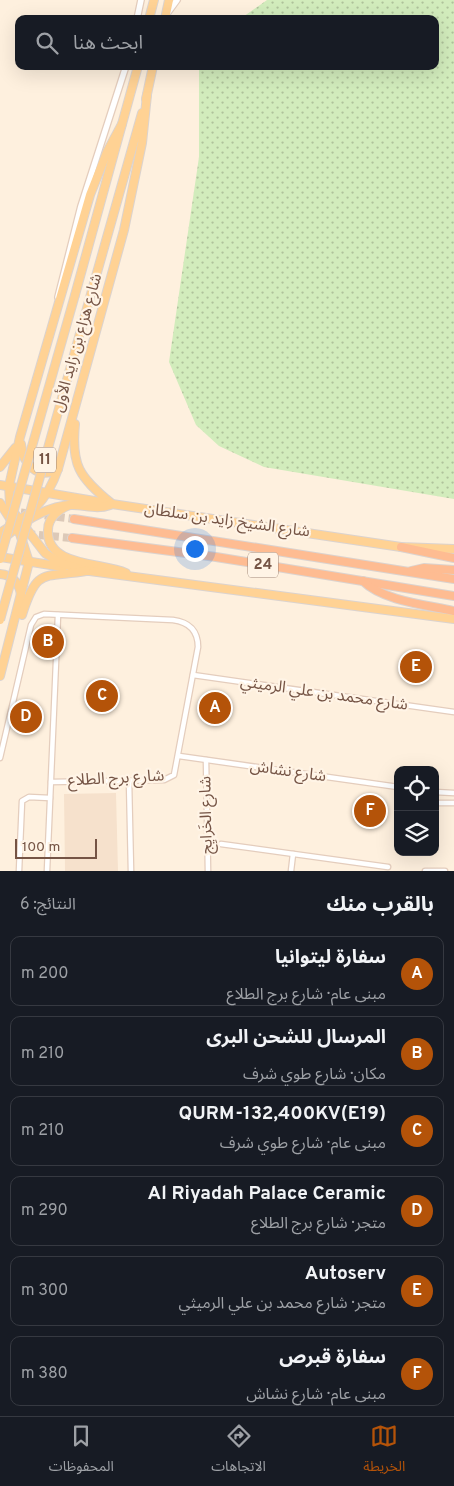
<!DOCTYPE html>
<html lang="ar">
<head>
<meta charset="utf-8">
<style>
  body { margin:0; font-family:Overpass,"Noto Sans Arabic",sans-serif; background:#242831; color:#f1f3f6; direction:rtl }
  .controls { position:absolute; right:15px; bottom:15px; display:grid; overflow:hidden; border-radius:10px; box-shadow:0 5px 20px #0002 }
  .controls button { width:45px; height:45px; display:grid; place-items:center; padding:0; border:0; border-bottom:1px solid #363941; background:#171b24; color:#f1f3f6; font:25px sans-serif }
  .scale { position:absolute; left:15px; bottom:12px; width:82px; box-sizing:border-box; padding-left:5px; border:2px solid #755445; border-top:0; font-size:14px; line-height:18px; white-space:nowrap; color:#755445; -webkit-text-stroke:4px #fff4e6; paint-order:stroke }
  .you { position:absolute; left:194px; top:548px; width:18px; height:18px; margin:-12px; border:4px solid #fff; border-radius:50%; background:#1a73e8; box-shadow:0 0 0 8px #1a73e833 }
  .badge { display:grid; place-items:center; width:32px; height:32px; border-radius:50%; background:#b45309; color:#fff; font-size:16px; font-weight:700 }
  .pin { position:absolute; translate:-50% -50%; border:2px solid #fff; box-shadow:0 1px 5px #0006 }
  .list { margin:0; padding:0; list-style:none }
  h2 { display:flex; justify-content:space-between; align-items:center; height:65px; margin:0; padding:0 20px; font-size:21px }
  h2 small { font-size:16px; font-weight:400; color:#9ea1a6 }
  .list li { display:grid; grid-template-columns:32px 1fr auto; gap:15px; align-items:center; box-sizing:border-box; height:70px; margin:0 10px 10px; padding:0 10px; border:1px solid #363941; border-radius:10px }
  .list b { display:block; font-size:19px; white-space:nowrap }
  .list p { margin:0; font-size:16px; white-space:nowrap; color:#9ea1a6 }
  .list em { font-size:16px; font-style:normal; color:#9ea1a6 }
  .icon { flex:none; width:28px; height:28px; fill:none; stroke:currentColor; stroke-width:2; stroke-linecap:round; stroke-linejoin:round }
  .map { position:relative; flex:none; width:454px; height:871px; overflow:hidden; direction:ltr }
  .search { position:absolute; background:#171b24; box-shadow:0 5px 20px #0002; left:15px; right:15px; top:15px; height:55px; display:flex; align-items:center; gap:12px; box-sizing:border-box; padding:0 18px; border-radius:10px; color:#9ea1a6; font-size:19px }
  .sheet { height:545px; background:#171b24 }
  nav { display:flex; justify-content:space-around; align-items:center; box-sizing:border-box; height:70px; border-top:1px solid #363941; background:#171b24; font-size:14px; color:#9ea1a6 }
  nav a { display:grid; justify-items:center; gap:2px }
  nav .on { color:#b45309 }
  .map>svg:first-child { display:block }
  .residential { fill:#f6e1cc }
  .grass { fill:url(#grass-dots) }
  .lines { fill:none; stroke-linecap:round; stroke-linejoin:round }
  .trunk-tunnel { stroke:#dcc9b8; stroke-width:8; stroke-dasharray:8 4; stroke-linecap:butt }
  .minor-casing { stroke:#e4cdbd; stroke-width:7 }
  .tertiary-casing { stroke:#e4cdbd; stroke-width:8 }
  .primary-casing { stroke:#dbd3cf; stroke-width:10 }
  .trunk-casing { stroke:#dbd3cf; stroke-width:10 }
  .minor { stroke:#fff; stroke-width:4.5 }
  .tertiary { stroke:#fff; stroke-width:5.5 }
  .primary { stroke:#ffd294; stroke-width:8 }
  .trunk { stroke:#febc92; stroke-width:8 }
  .primary-bridge-casing { stroke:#dbd3cf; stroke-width:10; stroke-linecap:butt }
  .primary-bridge { stroke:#ffd294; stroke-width:8 }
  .labels { text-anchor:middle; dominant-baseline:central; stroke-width:4.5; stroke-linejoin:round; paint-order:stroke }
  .shield { fill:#fff4e6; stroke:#9e8475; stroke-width:1 }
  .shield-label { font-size:15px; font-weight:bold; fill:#755445 }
  .street-label { font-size:16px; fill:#755445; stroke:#fff4e6 }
</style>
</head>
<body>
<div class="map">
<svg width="454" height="871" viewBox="0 0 454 871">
  <defs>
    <pattern id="grass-dots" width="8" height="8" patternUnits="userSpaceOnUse" patternTransform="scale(1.25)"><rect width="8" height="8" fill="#d2ecbc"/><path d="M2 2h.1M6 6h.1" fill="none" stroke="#afc29b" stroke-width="1.8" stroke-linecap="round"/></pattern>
  </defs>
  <rect width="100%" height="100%" fill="#fef0de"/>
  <polygon class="residential" points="116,793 118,871 65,871 64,794"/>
  <polygon class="grass" points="267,0 454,0 454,499 264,467 219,446 196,425 169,362 199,157 199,66 435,66 435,19 240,19"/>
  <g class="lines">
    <g class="trunk-tunnel">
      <polyline points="9,511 74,519"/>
      <polyline points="27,534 72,538"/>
    </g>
    <defs>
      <g id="minor">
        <polyline points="193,675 454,712"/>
        <polyline points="179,756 398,787"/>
        <path d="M 0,758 L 31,625 L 36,617 L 44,614 L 173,620 C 189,622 198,631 198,647 L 174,775 L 164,780 L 51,782"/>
        <polyline points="206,760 208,871"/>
        <polyline points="129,781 131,871"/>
        <polyline points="435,792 454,793"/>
        <polyline points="435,803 454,803"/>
        <polyline points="221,844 388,867"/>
        <polyline points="19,871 22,801 29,797 50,798"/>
        <polyline points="47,871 58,615"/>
        <polyline points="291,871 293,854"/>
        <polyline points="425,871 445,871"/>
      </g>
      <g id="tertiary">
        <polyline points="166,15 177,0"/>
        <polyline points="137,19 141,0"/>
        <polyline points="58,297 81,206 126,66"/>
      </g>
      <g id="primary">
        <polyline points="149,19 154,0"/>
        <polyline points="165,19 169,0"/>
        <polyline points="146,99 153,66"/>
        <polyline points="75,295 138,66"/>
        <polyline points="89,301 142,113"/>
        <path d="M 75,424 C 71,465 79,477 111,503"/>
        <path d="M 21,444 C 23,464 37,480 58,469"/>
        <polyline points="0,467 15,448"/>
        <polyline points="0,485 112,504 401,547 454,549"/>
        <polyline points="0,503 20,534 29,562 0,676"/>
        <path d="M 69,505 C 58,510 48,517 48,530 C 46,567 101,562 126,573"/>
        <path d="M 0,533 C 30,514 46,504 58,469 L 124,230 L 142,143 L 147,95"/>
        <path d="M 0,542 C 17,525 47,505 72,505 C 85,505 97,510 110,505"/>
        <polyline points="0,557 63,567"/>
        <polyline points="82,570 454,619"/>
        <polyline points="87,571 60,563 45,553 15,514 10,504 9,486 20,437 90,195 107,152 122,124"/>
        <path d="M 0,574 C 12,575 19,583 21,594"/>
        <path d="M 22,615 C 37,567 43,578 86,571"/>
      </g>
      <g id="trunk">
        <polyline points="74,519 454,579"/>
        <polyline points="72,538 216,557 454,596"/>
        <polyline points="401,547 454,558"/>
        <polyline points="411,571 424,568 454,570"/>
        <path d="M 363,581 C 383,601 427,605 454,611"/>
      </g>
    </defs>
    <use href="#minor" class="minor-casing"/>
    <use href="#tertiary" class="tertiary-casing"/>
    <use href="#primary" class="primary-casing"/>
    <use href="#trunk" class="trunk-casing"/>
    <use href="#minor" class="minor"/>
    <use href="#tertiary" class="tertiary"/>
    <use href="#primary" class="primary"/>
    <use href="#trunk" class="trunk"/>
    <defs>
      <g id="primary-bridge">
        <polyline points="0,559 75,295"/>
        <polyline points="0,620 89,301"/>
      </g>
    </defs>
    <use href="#primary-bridge" class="primary-bridge-casing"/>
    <use href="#primary-bridge" class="primary-bridge"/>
  </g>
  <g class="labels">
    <g class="shield">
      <rect x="34" y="447.5" width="22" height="25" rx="4"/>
      <rect x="248" y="552.5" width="30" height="25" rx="4"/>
    </g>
    <g class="shield-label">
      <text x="45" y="460">11</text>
      <text x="263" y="565">24</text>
    </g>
    <g class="street-label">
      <text transform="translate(78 343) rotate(-74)">شارع هزاع بن زايد الأول</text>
      <text transform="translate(227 521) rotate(8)">شارع الشيخ زايد بن سلطان</text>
      <text transform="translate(324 694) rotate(8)">شارع محمد بن علي الرميثي</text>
      <text transform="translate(288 772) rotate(8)">شارع نشاش</text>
      <text transform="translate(116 779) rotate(-3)">شارع برج الطلاع</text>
      <text transform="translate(207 815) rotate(-91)">شارع الخَرايِج</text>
    </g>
  </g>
</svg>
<div class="controls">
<button><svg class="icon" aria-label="locate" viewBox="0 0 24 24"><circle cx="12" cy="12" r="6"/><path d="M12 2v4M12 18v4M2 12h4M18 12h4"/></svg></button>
<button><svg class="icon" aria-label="layers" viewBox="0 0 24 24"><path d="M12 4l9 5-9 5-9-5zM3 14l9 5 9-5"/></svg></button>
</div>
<div class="scale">100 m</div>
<div class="you"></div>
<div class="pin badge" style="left:215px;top:708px">A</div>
<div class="pin badge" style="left:48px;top:642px">B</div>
<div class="pin badge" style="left:102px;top:696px">C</div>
<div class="pin badge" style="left:26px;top:717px">D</div>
<div class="pin badge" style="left:416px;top:667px">E</div>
<div class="pin badge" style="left:370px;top:811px">F</div>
<div class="search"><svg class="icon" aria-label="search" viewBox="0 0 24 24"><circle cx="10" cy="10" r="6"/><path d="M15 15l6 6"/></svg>ابحث هنا</div>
</div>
<section class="sheet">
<h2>بالقرب منك<small>النتائج: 6</small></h2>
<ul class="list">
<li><span class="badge">A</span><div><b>سفارة ليتوانيا</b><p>مبنى عام · شارع برج الطلاع</p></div><em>200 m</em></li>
<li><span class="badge">B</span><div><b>المرسال للشحن البرى</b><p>مكان · شارع طوي شرف</p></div><em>210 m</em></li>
<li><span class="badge">C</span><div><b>QURM-132,400KV(E19)</b><p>مبنى عام · شارع طوي شرف</p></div><em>210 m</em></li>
<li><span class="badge">D</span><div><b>Al Riyadah Palace Ceramic</b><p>متجر · شارع برج الطلاع</p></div><em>290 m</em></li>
<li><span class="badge">E</span><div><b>Autoserv</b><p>متجر · شارع محمد بن علي الرميثي</p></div><em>300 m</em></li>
<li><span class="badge">F</span><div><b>سفارة قبرص</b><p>مبنى عام · شارع نشاش</p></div><em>380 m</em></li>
</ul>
</section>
<nav>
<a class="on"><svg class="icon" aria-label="map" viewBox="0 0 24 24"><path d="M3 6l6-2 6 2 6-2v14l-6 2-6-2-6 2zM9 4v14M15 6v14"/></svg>الخريطة</a>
<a><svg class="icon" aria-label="directions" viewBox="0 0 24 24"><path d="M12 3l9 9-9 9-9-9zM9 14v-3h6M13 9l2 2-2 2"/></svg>الاتجاهات</a>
<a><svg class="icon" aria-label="saved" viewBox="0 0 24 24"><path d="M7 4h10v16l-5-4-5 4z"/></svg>المحفوظات</a>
</nav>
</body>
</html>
